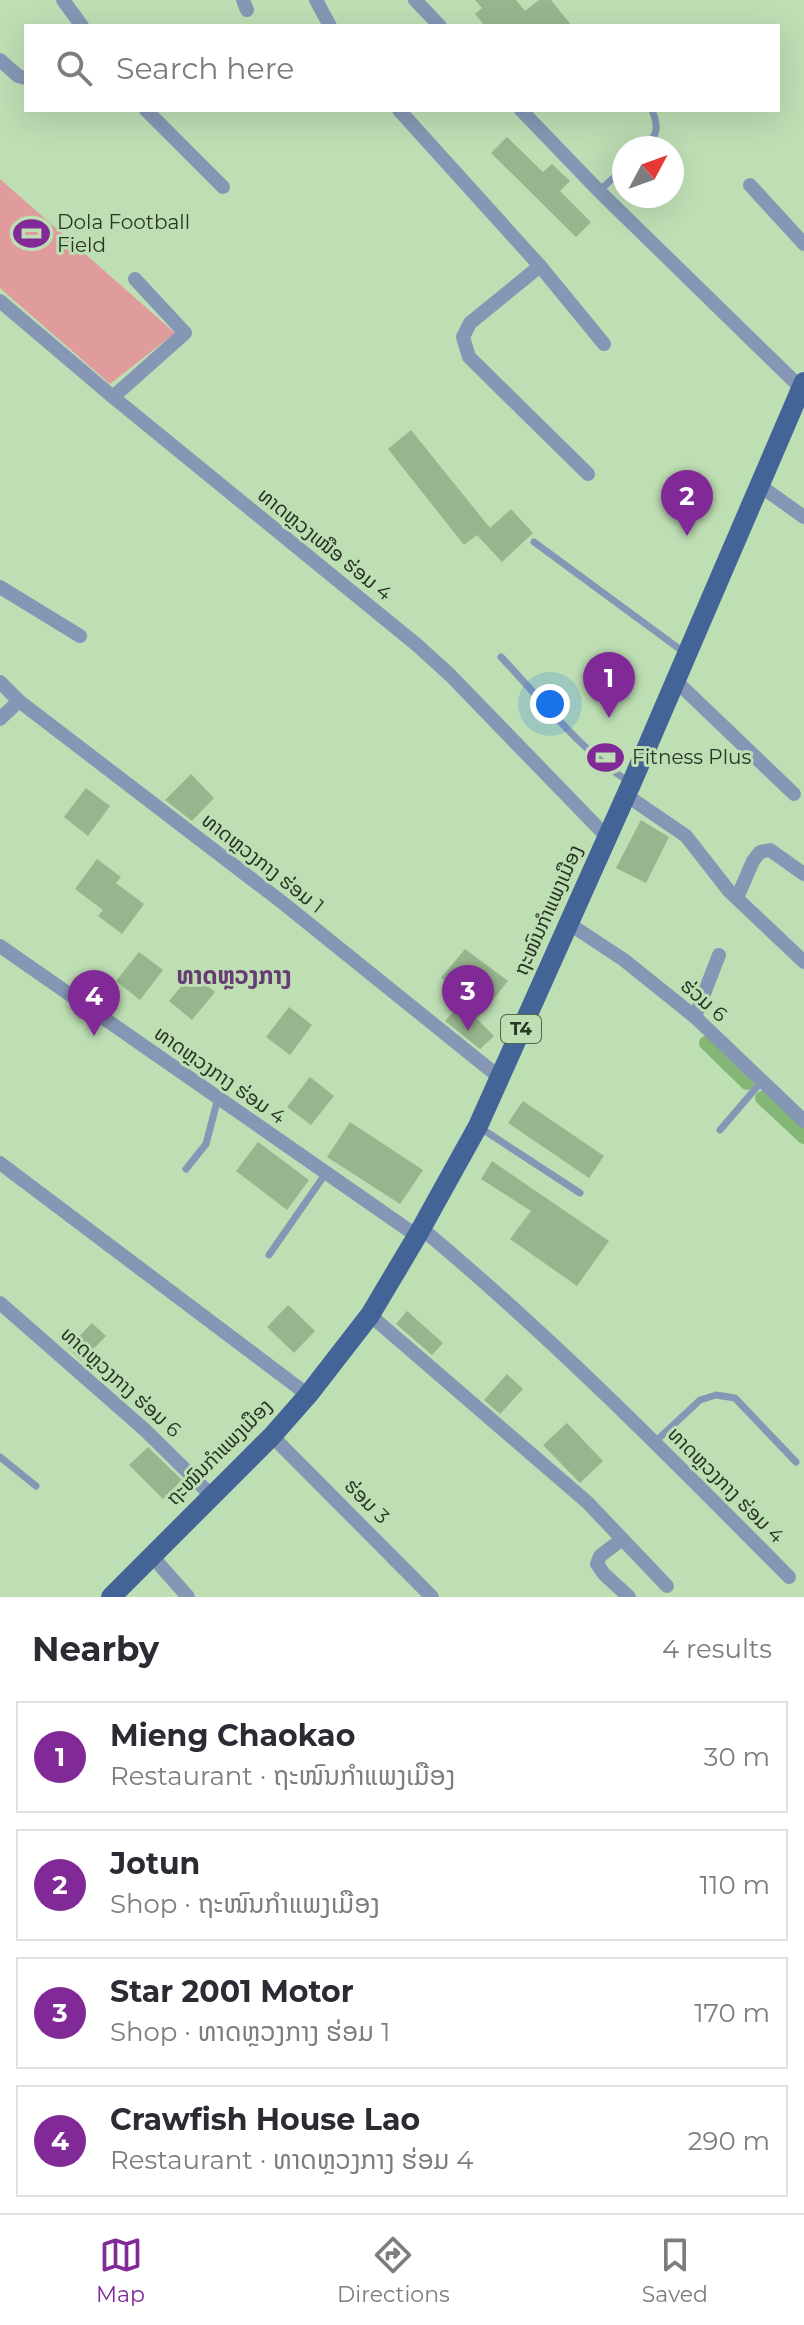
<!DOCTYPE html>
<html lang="en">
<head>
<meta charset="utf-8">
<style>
  body { margin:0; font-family:Montserrat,"Noto Sans Lao",sans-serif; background:#f2f2f3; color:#2b2b33 }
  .compass { position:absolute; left:612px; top:136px; width:72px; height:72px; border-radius:50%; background:#fff; box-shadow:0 8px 32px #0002; rotate:49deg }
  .you { position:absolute; left:550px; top:704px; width:28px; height:28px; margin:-20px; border:6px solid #fff; border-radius:50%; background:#1a73e8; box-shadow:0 0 0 12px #1a73e833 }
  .badge { display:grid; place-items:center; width:52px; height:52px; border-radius:50%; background:#802997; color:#fff; font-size:26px; font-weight:700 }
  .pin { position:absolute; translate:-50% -66px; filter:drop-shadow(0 2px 4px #0008) }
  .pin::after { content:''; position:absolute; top:42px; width:28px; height:24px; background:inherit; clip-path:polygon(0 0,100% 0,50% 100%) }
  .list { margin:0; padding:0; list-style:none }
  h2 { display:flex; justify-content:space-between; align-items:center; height:104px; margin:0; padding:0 32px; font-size:34px }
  h2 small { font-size:26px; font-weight:400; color:#7c7c81 }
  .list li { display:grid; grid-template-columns:52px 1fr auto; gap:24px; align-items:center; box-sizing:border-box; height:112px; margin:0 16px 16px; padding:0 16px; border:2px solid #e1e1e2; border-radius:0px }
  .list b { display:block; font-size:30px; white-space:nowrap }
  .list p { margin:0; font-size:26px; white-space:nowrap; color:#7c7c81 }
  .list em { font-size:26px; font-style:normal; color:#7c7c81 }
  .icon { flex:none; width:44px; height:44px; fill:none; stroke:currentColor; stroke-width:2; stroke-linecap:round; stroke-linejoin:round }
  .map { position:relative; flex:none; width:804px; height:1597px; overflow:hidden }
  .search { position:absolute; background:#fff; box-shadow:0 8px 32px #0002; left:24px; right:24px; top:24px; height:88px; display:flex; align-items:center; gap:20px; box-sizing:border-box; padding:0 28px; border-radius:0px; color:#7c7c81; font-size:30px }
  .sheet { height:616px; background:#fff }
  nav { display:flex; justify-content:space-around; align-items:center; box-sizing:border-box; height:112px; border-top:2px solid #e1e1e2; background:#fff; font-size:22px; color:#7c7c81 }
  nav a { display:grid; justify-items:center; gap:4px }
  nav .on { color:#802997 }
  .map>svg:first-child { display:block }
  .green { fill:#e09c9d }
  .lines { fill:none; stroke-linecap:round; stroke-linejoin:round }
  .canal { stroke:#84b675; stroke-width:14 }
  .building { fill:#98b68e }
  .lane { stroke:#8597b4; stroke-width:7 }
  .street { stroke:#8597b4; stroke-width:14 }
  .primary { stroke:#436496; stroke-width:20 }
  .labels { text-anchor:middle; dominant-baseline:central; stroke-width:6; stroke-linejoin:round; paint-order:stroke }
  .shield { fill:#bedeb4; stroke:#566851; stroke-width:2 }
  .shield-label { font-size:18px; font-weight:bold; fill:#2a3626 }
  .poi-label { font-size:20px; fill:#2a3626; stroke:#bedeb4; text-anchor:start }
  .street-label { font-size:20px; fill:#2a3626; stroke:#bedeb4 }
  .quarter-label { font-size:24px; font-weight:bold; fill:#673c73; stroke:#bedeb4 }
</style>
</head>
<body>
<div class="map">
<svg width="804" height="1597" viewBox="0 0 804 1597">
  <rect width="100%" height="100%" fill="#bedeb4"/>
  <polygon class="green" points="0,179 175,333 110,384 0,288"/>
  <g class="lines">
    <g class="canal">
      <polyline points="706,1043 747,1083"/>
      <polyline points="762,1098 804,1137"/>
    </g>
  </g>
  <g class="building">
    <polygon points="475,0 516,0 525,11 539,0 551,0 572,26 485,26 475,14 482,8"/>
    <polygon points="507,137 543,172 552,164 570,181 560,191 591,222 576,237 491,153"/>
    <polygon points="411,430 490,528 511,509 533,533 502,562 477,535 464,545 388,449"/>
    <polygon points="191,774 214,798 192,821 165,800"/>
    <polygon points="86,788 110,806 88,836 64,817"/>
    <polygon points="641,820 669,837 646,883 616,868"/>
    <polygon points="97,859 121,877 116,883 144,904 122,934 98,916 103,910 75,889"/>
    <polygon points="465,949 508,981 477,1019 494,1036 480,1049 445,1021 466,998 441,978"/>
    <polygon points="139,952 163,970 140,1000 116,981"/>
    <polygon points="192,973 215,992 192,1020 169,1001"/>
    <polygon points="289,1007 312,1025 290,1055 266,1037"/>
    <polygon points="310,1077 334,1096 311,1125 287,1107"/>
    <polygon points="523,1101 604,1156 589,1178 508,1123"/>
    <polygon points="350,1122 423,1170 400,1204 327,1157"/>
    <polygon points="258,1142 309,1180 287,1210 236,1171"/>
    <polygon points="492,1161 609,1241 577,1286 510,1239 531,1211 481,1179"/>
    <polygon points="288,1305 315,1331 294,1353 267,1327"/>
    <polygon points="407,1311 443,1343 432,1355 396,1324"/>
    <polygon points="92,1323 106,1336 82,1361 68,1348"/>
    <polygon points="507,1374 523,1389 500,1414 484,1400"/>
    <polygon points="567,1423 603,1461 580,1483 543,1445"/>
    <polygon points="148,1447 182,1480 163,1499 129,1465"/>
  </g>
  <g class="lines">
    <g class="lane">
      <path d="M 644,148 C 658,135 659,127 652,110"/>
      <polyline points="599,191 624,168"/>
      <polyline points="534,542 685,653"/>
      <path d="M 501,657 C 538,696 583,753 628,781"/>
      <polyline points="479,1127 580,1193"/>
      <polyline points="720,1130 762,1081"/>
      <polyline points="186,1169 206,1144 218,1098"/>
      <polyline points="269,1255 326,1173"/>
      <polyline points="655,1442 700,1400 716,1395 735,1398 796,1462"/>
      <polyline points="0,1457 36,1486"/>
    </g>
    <g class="street">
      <polyline points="63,0 82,26"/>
      <polyline points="243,0 247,10"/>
      <polyline points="316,0 330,26"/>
      <polyline points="415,0 440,26"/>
      <polyline points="0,60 18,76 26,78"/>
      <polyline points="146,110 223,187"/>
      <polyline points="399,110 540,266 604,344"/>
      <polyline points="521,110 599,191 801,388"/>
      <polyline points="750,185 804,244"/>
      <polyline points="540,266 470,323 463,337 469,357 588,474"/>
      <polyline points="0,301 113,397 417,645 450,675 607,837"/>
      <polyline points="113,397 185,333 135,279"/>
      <polyline points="759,485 804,517"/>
      <polyline points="0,587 80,636"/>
      <polyline points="676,681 794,794"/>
      <polyline points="0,682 19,701 283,903 499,1077"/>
      <polyline points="0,719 19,701"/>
      <polyline points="626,795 686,836 729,891 804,962"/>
      <polyline points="737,898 753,861 760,852 770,850 804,874"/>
      <polyline points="568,923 624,960 695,1017 804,1121"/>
      <polyline points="0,946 417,1236"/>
      <polyline points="695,1017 719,955"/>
      <polyline points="0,1163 308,1395"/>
      <path d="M 421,1228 C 551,1336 670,1457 789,1577"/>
      <polyline points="0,1303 145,1430 211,1495"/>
      <polyline points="370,1315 587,1502 667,1586"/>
      <polyline points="272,1436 432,1597"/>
      <polyline points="621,1540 600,1556 597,1564 604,1574 629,1597"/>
      <polyline points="151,1555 188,1597"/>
    </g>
    <polyline class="primary" points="111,1597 272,1436 308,1395 370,1315 417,1236 478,1126 632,782 804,382"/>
  </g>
  <defs>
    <symbol id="stadium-bare" viewBox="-9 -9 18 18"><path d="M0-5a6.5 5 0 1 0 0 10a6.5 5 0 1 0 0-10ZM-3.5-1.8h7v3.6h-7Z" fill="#802997" stroke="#bedeb4" stroke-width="2.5" paint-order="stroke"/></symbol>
  </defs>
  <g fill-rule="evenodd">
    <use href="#stadium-bare" x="6" y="208" width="51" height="51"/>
    <use href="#stadium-bare" x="580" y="732" width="51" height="51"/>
  </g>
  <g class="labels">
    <rect class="shield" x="501" y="1015" width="40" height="28" rx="6"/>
    <g class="shield-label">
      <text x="521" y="1029">T4</text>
    </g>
    <g class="poi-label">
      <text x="57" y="222">Dola Football<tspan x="57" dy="23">Field</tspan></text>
      <text x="632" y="757">Fitness Plus</text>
    </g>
    <g class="street-label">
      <text transform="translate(325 544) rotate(39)">ທາດຫຼວງເໜືອ ຮ່ອມ 4</text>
      <text transform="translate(263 863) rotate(38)">ທາດຫຼວງກາງ ຮ່ອມ 1</text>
      <text transform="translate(548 910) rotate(-66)">ຖະໜົນກຳແພງເມືອງ</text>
      <text transform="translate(704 1000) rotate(41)">ຮ່ວມ 6</text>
      <text transform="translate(220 1075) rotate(35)">ທາດຫຼວງກາງ ຮ່ອມ 4</text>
      <text transform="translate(121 1382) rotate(42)">ທາດຫຼວງກາງ ຮ່ອມ 6</text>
      <text transform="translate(219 1452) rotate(-45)">ຖະໜົນກຳແພງເມືອງ</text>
      <text transform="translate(726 1485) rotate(45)">ທາດຫຼວງກາງ ຮ່ອມ 4</text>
      <text transform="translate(367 1501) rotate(45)">ຮ່ອມ 3</text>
    </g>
    <g class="quarter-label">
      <text x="234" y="975">ທາດຫຼວງກາງ</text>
    </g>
  </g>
</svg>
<svg class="compass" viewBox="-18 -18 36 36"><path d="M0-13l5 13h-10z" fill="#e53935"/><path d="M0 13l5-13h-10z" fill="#7c7c81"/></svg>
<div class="you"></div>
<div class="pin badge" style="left:609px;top:718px">1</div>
<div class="pin badge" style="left:687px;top:536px">2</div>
<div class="pin badge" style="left:468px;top:1031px">3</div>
<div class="pin badge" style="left:94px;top:1036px">4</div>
<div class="search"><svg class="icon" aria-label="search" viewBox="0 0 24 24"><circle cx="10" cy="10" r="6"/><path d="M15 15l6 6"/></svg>Search here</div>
</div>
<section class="sheet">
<h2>Nearby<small>4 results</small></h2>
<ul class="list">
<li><span class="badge">1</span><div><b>Mieng Chaokao</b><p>Restaurant · ຖະໜົນກຳແພງເມືອງ</p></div><em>30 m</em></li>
<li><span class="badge">2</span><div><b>Jotun</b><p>Shop · ຖະໜົນກຳແພງເມືອງ</p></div><em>110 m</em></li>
<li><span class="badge">3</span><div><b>Star 2001 Motor</b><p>Shop · ທາດຫຼວງກາງ ຮ່ອມ 1</p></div><em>170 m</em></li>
<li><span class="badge">4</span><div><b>Crawfish House Lao</b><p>Restaurant · ທາດຫຼວງກາງ ຮ່ອມ 4</p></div><em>290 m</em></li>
</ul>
</section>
<nav>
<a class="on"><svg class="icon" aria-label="map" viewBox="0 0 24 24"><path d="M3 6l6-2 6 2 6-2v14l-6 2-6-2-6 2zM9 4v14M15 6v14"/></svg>Map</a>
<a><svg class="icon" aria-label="directions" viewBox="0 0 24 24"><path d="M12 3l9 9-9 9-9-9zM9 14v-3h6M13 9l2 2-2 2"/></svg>Directions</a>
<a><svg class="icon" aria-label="saved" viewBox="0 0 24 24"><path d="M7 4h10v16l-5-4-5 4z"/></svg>Saved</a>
</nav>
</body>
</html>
